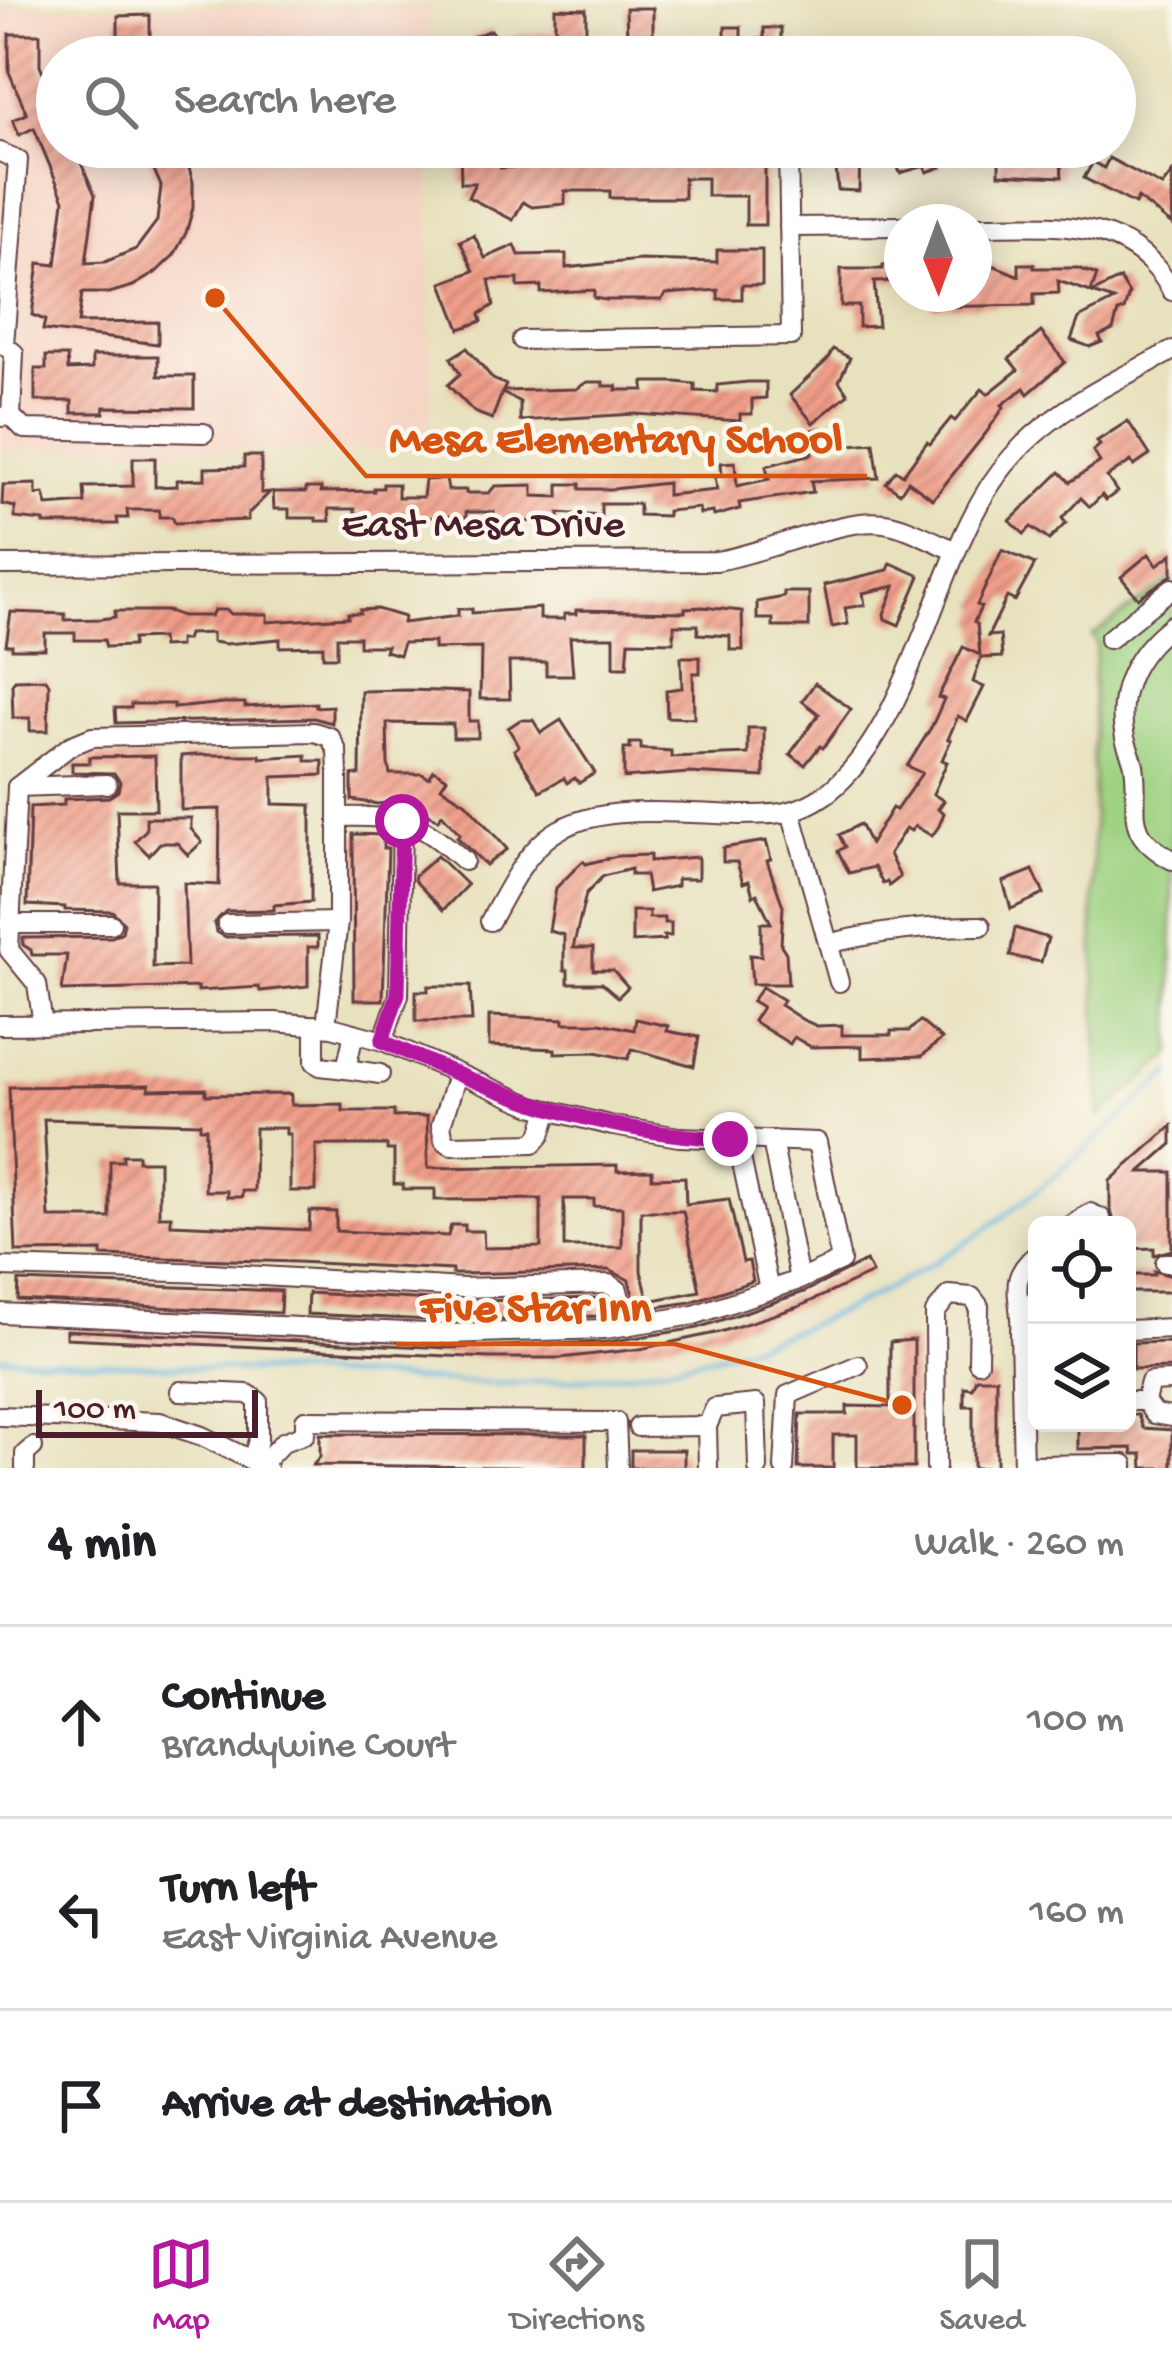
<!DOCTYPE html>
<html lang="en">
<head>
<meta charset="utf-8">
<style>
  body { margin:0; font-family:"Gochi Hand",sans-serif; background:#f6f6f6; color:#202124 }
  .controls { position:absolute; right:36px; bottom:36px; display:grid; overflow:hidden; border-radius:18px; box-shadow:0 6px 30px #0003 }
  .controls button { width:108px; height:108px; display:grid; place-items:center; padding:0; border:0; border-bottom:3px solid #e0e0e0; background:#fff; color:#202124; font:60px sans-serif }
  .compass { position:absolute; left:884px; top:204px; width:108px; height:108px; border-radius:50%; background:#fff; box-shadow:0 6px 30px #0003; rotate:179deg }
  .scale { position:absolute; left:36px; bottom:30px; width:222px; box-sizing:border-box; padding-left:12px; border:6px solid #4a1f2b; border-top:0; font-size:33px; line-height:42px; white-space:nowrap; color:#4a1f2b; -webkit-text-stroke:9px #fbf7ec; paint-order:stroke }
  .stop { position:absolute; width:36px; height:36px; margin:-27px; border:9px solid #b5179e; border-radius:50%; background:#fff }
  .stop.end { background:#b5179e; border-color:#fff; box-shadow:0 3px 12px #0008 }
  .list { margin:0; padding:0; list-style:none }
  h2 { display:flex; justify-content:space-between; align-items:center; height:156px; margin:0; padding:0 48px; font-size:51px }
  h2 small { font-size:39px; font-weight:400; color:#757577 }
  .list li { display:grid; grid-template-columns:78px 1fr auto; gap:36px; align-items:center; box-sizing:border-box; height:192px; padding:0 48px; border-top:3px solid #e0e0e0 }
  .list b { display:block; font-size:45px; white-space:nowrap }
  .list p { margin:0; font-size:39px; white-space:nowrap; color:#757577 }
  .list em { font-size:39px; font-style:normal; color:#757577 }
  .icon { flex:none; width:66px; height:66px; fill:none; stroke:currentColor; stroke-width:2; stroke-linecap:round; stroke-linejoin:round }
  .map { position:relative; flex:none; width:1172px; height:1468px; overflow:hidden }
  .search { position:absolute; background:#fff; box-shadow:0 6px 30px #0003; left:36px; right:36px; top:36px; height:132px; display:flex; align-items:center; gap:30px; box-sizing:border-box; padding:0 42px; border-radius:66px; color:#757577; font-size:45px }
  .sheet { height:732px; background:#fff }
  nav { display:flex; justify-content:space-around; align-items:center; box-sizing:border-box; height:168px; border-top:3px solid #e0e0e0; background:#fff; font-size:33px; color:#757577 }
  nav a { display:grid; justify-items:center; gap:6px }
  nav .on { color:#b5179e }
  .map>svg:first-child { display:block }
  .built { fill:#f5d3c2 }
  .park { fill:#9fd282; stroke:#747856; stroke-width:3 }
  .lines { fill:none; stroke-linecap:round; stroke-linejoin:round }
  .stream { stroke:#62b4dd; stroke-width:4.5 }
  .building { fill:url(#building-hatch); fill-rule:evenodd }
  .minor-casing { stroke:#623c41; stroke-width:22 }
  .minor { stroke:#fff; stroke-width:18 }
  .route { stroke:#b5179e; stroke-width:15 }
  .labels { text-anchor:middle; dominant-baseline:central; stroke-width:9; stroke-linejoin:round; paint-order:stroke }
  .street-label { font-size:42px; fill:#4a1f2b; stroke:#fbf7ec }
  .leader { fill:none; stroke:#d8530f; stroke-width:4.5 }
  .callout-dot { fill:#d8530f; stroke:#fbf7ec; stroke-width:4.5 }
  .callout-label { font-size:45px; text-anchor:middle; font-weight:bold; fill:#d8530f; stroke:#fbf7ec; stroke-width:9; stroke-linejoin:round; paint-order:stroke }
</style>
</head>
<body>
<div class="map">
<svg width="1172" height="1468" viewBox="0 0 1172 1468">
  <defs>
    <pattern id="building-hatch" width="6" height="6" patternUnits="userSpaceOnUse" patternTransform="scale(3)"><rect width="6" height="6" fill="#f09e89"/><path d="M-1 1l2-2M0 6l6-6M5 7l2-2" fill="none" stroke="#c48070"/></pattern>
  </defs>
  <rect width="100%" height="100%" fill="#fbf7ec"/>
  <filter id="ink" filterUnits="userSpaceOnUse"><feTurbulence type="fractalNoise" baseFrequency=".00833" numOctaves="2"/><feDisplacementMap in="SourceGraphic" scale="24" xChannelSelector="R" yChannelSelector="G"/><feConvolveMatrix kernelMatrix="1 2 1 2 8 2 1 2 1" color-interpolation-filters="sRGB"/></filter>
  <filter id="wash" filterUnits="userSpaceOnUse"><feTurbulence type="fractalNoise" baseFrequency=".004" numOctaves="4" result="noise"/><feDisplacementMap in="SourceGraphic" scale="48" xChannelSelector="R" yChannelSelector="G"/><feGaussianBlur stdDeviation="2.7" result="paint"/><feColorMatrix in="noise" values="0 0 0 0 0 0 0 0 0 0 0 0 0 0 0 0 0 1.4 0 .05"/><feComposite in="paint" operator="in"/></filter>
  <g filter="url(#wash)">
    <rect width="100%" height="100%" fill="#e7e1bd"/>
    <polygon class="built" points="0,6 428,6 428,57 57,57 57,147 429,147 431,450 0,449"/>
    <polygon class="park" points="1172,579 1172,1054 1100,1117 1093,918 1093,677 1097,643 1092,636"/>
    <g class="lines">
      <path class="stream" d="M 0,1357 L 496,1384 C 670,1380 813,1341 961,1246 C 1037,1197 1104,1132 1172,1072"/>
    </g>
    <g id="blocks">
      <g class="building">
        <polygon points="555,8 586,9 586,37 627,37 626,8 653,8 653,39 670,42 725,41 725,27 741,27 741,39 764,39 764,28 781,28 781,57 477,57 470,38 491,30 496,43 521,34 555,32"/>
        <polygon points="150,15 150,57 99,57 99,38 118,38 118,16"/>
        <polygon points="9,34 40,34 40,65 57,105 57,147 74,147 95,195 86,263 105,262 136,249 157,221 161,186 144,147 180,147 186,157 193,182 193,208 186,233 174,255 155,273 133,286 109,293 82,293 78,323 158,322 158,344 43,330 45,320 32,315 39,263 56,265 64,200 34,128 19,135 13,120 27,114 9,72"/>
        <polygon points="460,147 482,147 482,151 505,161 501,168 593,164 600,156 668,156 698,161 728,161 728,155 758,158 758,163 765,163 765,225 746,225 746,196 707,196 707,178 684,178 684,198 610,198 610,191 565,191 565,204 532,207 523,202 513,220 468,197 475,183 461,183"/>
        <polygon points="834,147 860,147 859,191 838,190"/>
        <polygon points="920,147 969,147 969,149 938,159 941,167 927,172 925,166 900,173 895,159"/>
        <polygon points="999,147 1060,147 1062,177 999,174"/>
        <polygon points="1109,158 1162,186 1172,173 1172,225 1138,198 1135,204 1084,178 1093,162 1104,168"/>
        <polygon points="474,235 485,258 515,245 519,255 566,254 566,268 639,260 717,262 717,250 762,250 762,285 742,285 742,299 718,299 718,290 666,294 661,300 606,300 594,298 594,290 541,293 541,286 518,287 518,279 489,280 494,305 480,314 482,321 460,329 442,283 474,271 460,241"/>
        <polygon points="988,263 1019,276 1019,264 1034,264 1034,268 1078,268 1097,275 1091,292 1058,281 1059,293 1034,294 1034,305 931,307 931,294 974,294 974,277 982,277"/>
        <polygon points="883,265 902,265 902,281 874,282 878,326 859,327 859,306 841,306 841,269 883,269"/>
        <polygon points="1120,279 1129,294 1124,310 1118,312 1113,330 1099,336 1102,342 1090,347 1071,340 1079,318 1114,300 1092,293"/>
        <polygon points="1041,332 1065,362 1028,394 1024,388 1002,405 1004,407 986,433 933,499 908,481 900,493 886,483 896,470 903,475 927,442 930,444 951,418 955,421 982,389 988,394 1018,370 1009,359"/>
        <polygon points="467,348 493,379 506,385 503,391 576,389 587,382 603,382 603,386 617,386 616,390 644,390 644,382 676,382 695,384 695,391 717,392 717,385 748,382 766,382 766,398 752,399 752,414 740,414 740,421 635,414 520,421 520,402 502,393 492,419 474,412 448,385 460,374 451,358"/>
        <polygon points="833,349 850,358 839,381 848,394 813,423 790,395 827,360"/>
        <polygon points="46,356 67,356 68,370 92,369 92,356 158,356 158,376 194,376 194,408 104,407 104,413 72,413 72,401 35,401 35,369 46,369"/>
        <polygon points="1128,421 1150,455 1134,466 1131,461 1107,477 1117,492 1106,500 1102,495 1090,507 1081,498 1062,518 1066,523 1049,540 1031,527 1024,534 1010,521 1060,472 1070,482 1100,462 1093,451 1100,445 1097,441"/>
        <polygon points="821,428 825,447 874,443 879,478 811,481 813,492 739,503 740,509 714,516 713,512 700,514 699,508 667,511 667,516 639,515 639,504 601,504 601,516 559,513 559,523 517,521 517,526 495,526 494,512 466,512 466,522 452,522 452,516 385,522 385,518 366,519 366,513 355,513 355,509 329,509 330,521 316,521 316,518 289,518 289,509 274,509 273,492 306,492 306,488 321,488 321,492 374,491 374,488 383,488 383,484 398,484 398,497 423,497 425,480 446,479 448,490 466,490 466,493 489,493 495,486 533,485 533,496 559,497 559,484 580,484 580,489 613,489 667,483 667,495 717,490 715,476 722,475 721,463 735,462 737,486 769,479 766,466 812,454 807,431"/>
        <polygon points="244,456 261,456 261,493 270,492 248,514 248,520 175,523 172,517 159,517 159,510 127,510 128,518 117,518 118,524 44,524 44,521 15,518 15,507 2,504 3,485 36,484 36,495 44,494 47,506 85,503 84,487 133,486 133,458 155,458 155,487 177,486 177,480 205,479 205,468 244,467"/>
        <polygon points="1002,550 1035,564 1015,601 1007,597 988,636 1000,635 1002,657 981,658 973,682 984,687 967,721 958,716 948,739 951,740 942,760 947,762 933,794 944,801 938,809 944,813 939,826 932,836 915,826 911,831 906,828 889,854 900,877 889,886 887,882 883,884 874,867 849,873 838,851 845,847 839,835 860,824 870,844 892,808 896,810 922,773 907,766 932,726 944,699 938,697 963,647 980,655 977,624 974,622 981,607 977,605"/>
        <polygon points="1149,554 1157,565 1172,554 1172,575 1138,598 1121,577"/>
        <polygon points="891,563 920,576 899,625 885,619 884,614 895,586 863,593 865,605 845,608 848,624 832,627 824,585 888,570"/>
        <polygon points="784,592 809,592 809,627 773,627 773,619 757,619 757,602 784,597"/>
        <polygon points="702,607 742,611 743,650 730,650 730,636 698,634 698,625 674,625 674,642 629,641 627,667 614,667 614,637 570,637 573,675 546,675 546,662 509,662 510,699 480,699 481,648 434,649 434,642 403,643 399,655 385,651 387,646 359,646 359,637 337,637 337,657 323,657 323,646 280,647 280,639 226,644 212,642 212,633 188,634 186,640 179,640 179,646 162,647 161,638 133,639 132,646 106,647 104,640 75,640 75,633 45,633 45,649 12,649 12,645 6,645 11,612 65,614 65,620 101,619 115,617 115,611 168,611 182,616 211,616 214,610 227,610 231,614 267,614 267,622 348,617 348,613 360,613 360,610 377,609 404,617 403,623 458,616 458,609 472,609 472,613 540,608 540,619 564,619 564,614 576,614 576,610 685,612 685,608"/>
        <polygon points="681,657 700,657 700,673 693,673 694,718 667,717 666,690 682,688"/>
        <polygon points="46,679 49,684 48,731 30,731 30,718 13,718 12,684 15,680"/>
        <polygon points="815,683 851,709 823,748 820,746 805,765 790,754 819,714 802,701"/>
        <polygon points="408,690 469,692 469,721 478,721 478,738 453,738 453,724 387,723 388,764 390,774 422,774 429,778 434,770 447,778 441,787 466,803 507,849 486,865 457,837 460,834 442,814 438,820 406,800 378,804 352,800 352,775 360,775 361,691"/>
        <polygon points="224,703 245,703 245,707 316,703 316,707 332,706 332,723 314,718 116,723 115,708 131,708 131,704 174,704 174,708"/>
        <polygon points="520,720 533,720 541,733 561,720 595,773 579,783 575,778 567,783 564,778 540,791 514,750 519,746 508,728"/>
        <polygon points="748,728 764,728 764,777 689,773 624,778 624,749 630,749 630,743 641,743 641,749 671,751 671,757 748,754"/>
        <polygon points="195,755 260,755 260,758 306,755 306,761 323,761 323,775 273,777 273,804 311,805 311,902 274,905 274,910 226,911 214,923 216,932 226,937 318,936 318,947 308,947 308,986 260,991 259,987 198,991 198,987 62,991 67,955 32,955 31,950 23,945 23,938 112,937 122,932 124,923 112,911 65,910 65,907 27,905 30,807 64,805 64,799 109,797 118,791 120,782 114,773 72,772 72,763 89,763 89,757 155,756 156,810 117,810 120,883 154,883 153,967 187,966 184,883 219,885 220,809 181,810 181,756"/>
        <polygon points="146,818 191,818 191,829 202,842 188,855 177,843 160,843 149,855 135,841 146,830"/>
        <polygon points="353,834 383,835 383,848 388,848 383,1000 354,1000"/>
        <polygon points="766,841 771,859 767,861 783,906 781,945 786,953 788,984 752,984 750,955 761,956 761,923 771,923 757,894 753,896 749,881 743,883 737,862 723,862 723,848"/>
        <polygon points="650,855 650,861 698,857 698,879 677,879 677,886 648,892 645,875 631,875 631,869 603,876 586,894 573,948 593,948 593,970 613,970 628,987 618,997 602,983 568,983 568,970 564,970 564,935 549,931 556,888 583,861 586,864 617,856"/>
        <polygon points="437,856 467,885 443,910 414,880 415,875"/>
        <polygon points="1033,870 1044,894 1011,909 1003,882"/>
        <polygon points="632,911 649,911 649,918 664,918 664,923 671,923 671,936 664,936 665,940 632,942"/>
        <polygon points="1015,928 1048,938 1041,962 1010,956"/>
        <polygon points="428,986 470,986 472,1021 416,1021 416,991 428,991"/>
        <polygon points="762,987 783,1000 780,1005 803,1020 817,1026 842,1025 842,1035 891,1035 891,1031 909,1031 920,1021 942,1039 922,1056 862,1058 862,1046 811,1047 794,1037 790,1044 753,1021 762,1007 752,1001"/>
        <polygon points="489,1016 564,1019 564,1023 600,1023 634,1030 636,1019 668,1026 667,1031 699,1037 694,1066 632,1049 628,1059 596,1052 555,1053 555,1049 489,1046"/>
        <path d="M 149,1085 L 149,1090 L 206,1089 L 206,1095 L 291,1094 L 291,1105 L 343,1104 L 343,1111 L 394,1111 L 394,1117 L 427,1116 L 428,1168 L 617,1165 L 617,1171 L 652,1170 L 652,1178 L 685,1177 L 686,1204 L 729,1199 L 743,1262 L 749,1261 L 753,1281 L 691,1302 L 637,1310 L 629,1280 L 609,1270 L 463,1274 L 452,1274 L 452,1270 L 297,1262 L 102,1256 L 102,1251 L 16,1252 L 9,1087 ZM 44,1119 L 200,1123 L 200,1128 L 206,1128 L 205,1191 L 227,1191 L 227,1197 L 242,1197 L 242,1191 L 254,1191 L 255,1128 L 286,1128 L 286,1134 L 290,1134 L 290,1191 L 316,1191 L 316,1145 L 387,1145 L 387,1150 L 394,1150 L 394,1184 L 403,1184 L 403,1189 L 435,1189 L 435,1200 L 541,1199 L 541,1247 L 484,1248 L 483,1231 L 465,1231 L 465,1225 L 451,1225 L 448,1236 L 336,1231 L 336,1212 L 310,1211 L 309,1230 L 171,1224 L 171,1216 L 159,1216 L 159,1161 L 138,1161 L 138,1155 L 123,1155 L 123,1161 L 110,1161 L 110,1218 L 49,1218 ZM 564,1199 L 594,1199 L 594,1206 L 622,1207 L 622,1247 L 564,1247 ZM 641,1211 L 683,1211 L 700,1291 L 649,1301 L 641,1271 Z"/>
        <polygon points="1172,1126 1172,1144 1140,1172 1172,1172 1172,1250 1154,1255 1154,1248 1127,1249 1127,1225 1115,1225 1110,1208 1110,1181"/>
        <polygon points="866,1261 872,1273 798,1307 720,1332 640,1349 560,1358 490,1358 66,1338 66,1330 448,1348 607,1342 698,1328 804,1292"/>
        <polygon points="1154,1271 1172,1276 1172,1292 1127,1292 1127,1275 1154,1275"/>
        <polygon points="19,1281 281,1291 280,1313 18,1300"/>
        <polygon points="308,1293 431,1300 430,1320 307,1314"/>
        <polygon points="598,1298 598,1316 476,1320 476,1301"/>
        <polygon points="914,1340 914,1468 857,1468 857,1435 833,1435 833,1468 798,1468 800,1414 847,1414 847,1406 890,1407 890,1342"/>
        <polygon points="1172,1342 1172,1368 1133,1369 1133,1343"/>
        <polygon points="976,1378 996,1378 996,1468 973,1468 973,1406 964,1406 964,1387 972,1388"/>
        <polygon points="1127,1415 1138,1415 1143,1428 1172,1430 1172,1468 1143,1468 1142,1454 1133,1454 1132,1448 1078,1449 1078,1423 1127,1423"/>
        <polygon points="320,1434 586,1435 586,1468 313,1465 320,1457"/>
        <rect x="631" y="1450" width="53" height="18"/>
      </g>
    </g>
  </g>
  <g filter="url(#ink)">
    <use href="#blocks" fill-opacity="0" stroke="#623c41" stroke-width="3"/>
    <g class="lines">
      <defs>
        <g id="minor">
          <polyline points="0,152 18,160 4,345 14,353 11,416 0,417"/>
          <path d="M 974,226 C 1048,226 1130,214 1172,291"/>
          <polyline points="789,227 902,226"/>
          <polyline points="522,340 791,336 788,147"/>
          <polyline points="11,416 24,429 204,433"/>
          <path d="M 0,565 L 716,561 C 764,554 840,517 884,523 C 907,526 934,542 956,551"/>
          <path d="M 1172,625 C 1135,653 1115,692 1125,738 C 1127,747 1132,756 1134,765 C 1141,812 1120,831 1172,860"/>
          <polyline points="1109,639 1172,588"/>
          <polyline points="17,787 107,784"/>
          <polyline points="792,815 839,982"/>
          <path d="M 338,817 C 401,816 417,818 464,861"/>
          <path d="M 490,921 C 506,893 521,860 546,839 C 591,800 683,814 740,815 C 774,815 797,815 826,794 C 909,731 932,574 991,484 C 1035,417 1104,387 1172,351"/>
          <polyline points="8,924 111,924"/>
          <polyline points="227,924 338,922"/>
          <path d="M 828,944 C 879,931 928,926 981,926"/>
          <polyline points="0,1025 275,1022 332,1027 383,1041 532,1106 613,1126 679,1137 817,1142 841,1261 799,1280 694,1315 605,1329 448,1334 0,1313"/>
          <polyline points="43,1025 37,984 9,950 17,787 70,746 92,737 314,732 330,737 337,751 338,774 338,922 326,1026"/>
          <polyline points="315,1025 315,1062 320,1066 346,1069"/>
          <polyline points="354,1033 346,1069 380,1074"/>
          <polyline points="383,1041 399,995 402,821"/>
          <polyline points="457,1075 441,1125 444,1140 451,1145 534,1143 541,1135 549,1110"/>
          <polyline points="737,1139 769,1290"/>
          <polyline points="772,1140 799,1280"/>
          <polyline points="1072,1225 1090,1213 1101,1218 1102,1225"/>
          <polyline points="1165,1263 1172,1263"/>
          <polyline points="0,1267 211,1273 463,1288 609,1284 618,1290 627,1326"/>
          <polyline points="1021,1315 1037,1298"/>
          <polyline points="1127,1330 1172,1328"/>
          <path d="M 1020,1333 C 1023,1297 1004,1281 1037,1254"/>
          <polyline points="180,1391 248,1394 258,1401 258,1440 252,1461"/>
          <polyline points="1127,1401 1145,1401 1154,1414 1172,1417"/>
          <polyline points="1145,1401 1150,1382 1172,1381"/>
          <polyline points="0,1416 160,1422 202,1436 267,1468"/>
          <polyline points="638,1427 707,1426"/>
          <polyline points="261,1465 283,1442 305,1434 305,1420 616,1422 618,1468"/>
          <polyline points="1023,1465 1124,1464 1124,1468"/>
          <polyline points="25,1468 25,1454 33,1447"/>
          <polyline points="708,1468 707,1426 715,1408 756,1404 758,1468"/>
          <polyline points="784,1468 788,1395 858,1365"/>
          <polyline points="936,1468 935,1313 949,1295 972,1297 979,1306 978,1362"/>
          <polyline points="1023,1468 1020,1333 1037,1333"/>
        </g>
      </defs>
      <use href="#minor" class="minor-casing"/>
      <use href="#minor" class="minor"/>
    </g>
  </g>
  <g class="lines" filter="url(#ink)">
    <path class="route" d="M 402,821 L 398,994 L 382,1041 C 503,1096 595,1133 730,1139"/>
  </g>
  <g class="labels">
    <g class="street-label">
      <text x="483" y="527">East Mesa Drive</text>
    </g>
  </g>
  <path class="leader" d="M215 298L366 476H867M902 1405L675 1344H396"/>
  <g class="callout-dot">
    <circle cx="215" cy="298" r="12"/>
    <circle cx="902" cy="1405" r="12"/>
  </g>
  <g class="callout-label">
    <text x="616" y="451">Mesa Elementary School</text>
    <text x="536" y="1320">Five Star Inn</text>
  </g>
</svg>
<div class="controls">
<button><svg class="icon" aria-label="locate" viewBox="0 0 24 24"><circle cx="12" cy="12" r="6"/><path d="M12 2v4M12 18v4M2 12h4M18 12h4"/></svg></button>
<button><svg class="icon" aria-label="layers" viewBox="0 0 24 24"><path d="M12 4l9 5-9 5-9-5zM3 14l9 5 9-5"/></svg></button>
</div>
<svg class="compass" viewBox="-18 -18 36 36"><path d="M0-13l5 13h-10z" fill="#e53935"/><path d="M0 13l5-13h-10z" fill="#757577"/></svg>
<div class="scale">100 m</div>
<div class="stop" style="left:402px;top:821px"></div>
<div class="stop end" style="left:730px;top:1139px"></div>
<div class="search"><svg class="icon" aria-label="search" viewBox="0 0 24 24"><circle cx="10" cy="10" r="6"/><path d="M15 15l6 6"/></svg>Search here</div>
</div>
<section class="sheet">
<h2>4 min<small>Walk · 260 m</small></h2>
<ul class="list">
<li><svg class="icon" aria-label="ahead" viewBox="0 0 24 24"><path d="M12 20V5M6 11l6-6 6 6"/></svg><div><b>Continue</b><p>Brandywine Court</p></div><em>100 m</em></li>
<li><svg class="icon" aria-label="left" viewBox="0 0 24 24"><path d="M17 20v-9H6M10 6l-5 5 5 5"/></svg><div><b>Turn left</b><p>East Virginia Avenue</p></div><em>160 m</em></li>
<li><svg class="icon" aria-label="arrive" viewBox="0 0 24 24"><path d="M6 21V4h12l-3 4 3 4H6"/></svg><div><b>Arrive at destination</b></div></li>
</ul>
</section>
<nav>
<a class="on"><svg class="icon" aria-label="map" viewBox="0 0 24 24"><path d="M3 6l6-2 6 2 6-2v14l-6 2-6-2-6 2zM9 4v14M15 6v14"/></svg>Map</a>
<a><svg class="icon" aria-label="directions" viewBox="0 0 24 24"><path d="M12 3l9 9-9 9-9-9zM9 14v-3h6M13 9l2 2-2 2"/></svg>Directions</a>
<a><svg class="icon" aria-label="saved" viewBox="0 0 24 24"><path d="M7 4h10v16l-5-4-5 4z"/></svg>Saved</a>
</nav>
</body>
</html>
